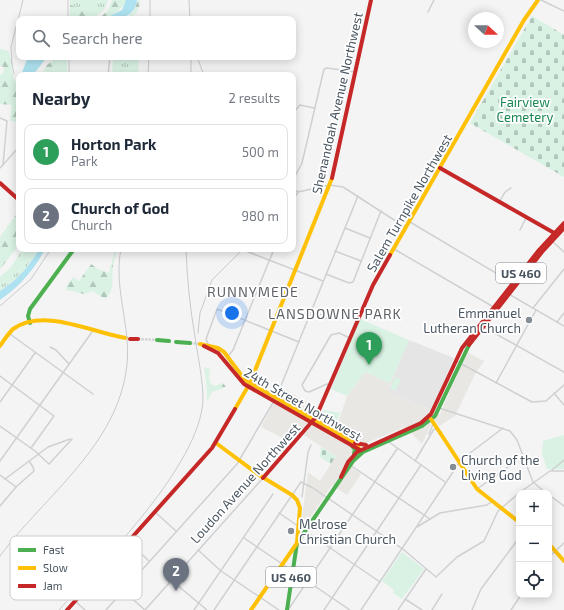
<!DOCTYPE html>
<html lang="en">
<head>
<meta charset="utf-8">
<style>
  body { margin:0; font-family:"Exo 2",sans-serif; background:#f2f2f3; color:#1f2937 }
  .controls { position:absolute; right:12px; bottom:12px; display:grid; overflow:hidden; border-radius:8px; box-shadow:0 2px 10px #0003 }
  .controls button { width:36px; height:36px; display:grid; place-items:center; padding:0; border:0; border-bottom:1px solid #e0e1e3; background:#fff; color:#1f2937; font:20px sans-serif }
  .compass { position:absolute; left:468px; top:12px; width:36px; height:36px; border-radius:50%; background:#fff; box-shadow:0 2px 10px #0003; rotate:111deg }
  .you { position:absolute; left:232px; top:313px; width:14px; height:14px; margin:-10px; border:3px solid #fff; border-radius:50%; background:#1a73e8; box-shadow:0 0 0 6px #1a73e833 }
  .badge { display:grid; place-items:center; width:26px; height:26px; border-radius:50%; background:#868d94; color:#fff; font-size:13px; font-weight:700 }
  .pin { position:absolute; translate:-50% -33px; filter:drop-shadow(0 1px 2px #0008) }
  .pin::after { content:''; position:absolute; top:21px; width:14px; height:12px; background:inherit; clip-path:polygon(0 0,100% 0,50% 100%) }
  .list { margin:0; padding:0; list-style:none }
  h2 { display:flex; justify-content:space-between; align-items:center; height:52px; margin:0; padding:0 16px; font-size:17px }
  h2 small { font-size:13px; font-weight:400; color:#747a83 }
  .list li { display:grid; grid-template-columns:26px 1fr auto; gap:12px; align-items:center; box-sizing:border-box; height:56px; margin:0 8px 8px; padding:0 8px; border:1px solid #e0e1e3; border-radius:8px }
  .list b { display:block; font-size:15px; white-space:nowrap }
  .list p { margin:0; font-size:13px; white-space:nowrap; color:#747a83 }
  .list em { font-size:13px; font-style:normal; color:#747a83 }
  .icon { flex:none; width:22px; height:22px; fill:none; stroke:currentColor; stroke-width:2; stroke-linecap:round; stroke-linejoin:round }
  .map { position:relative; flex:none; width:564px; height:610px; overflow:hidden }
  .search { position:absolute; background:#fff; box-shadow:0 2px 10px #0003; left:16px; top:16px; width:280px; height:44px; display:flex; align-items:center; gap:10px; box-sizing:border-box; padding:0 14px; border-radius:8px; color:#747a83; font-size:15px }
  .panel { position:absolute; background:#fff; box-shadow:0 2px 10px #0003; left:16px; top:72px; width:280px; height:180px; border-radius:8px }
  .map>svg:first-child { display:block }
  .commercial { fill:#e8e7e3 }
  .education { fill:#e6e5e6 }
  .grass { fill:url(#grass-tufts) }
  .forest { fill:url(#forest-firs) }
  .cemetery { fill:url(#cemetery-stones) }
  .green { fill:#d9f2e3 }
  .water { fill:#aee2f0 }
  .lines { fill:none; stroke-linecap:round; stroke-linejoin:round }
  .secondary-tunnel { stroke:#d2d4d7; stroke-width:2.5; stroke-dasharray:2.5 1; stroke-linecap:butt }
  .street { stroke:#ced0d2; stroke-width:1.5 }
  .fast { stroke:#4caf50; stroke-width:4 }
  .slow { stroke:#ffc107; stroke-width:4 }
  .jam { stroke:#c62828; stroke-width:4 }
  .rail { stroke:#c9cacc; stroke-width:1 }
  .poi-dot { fill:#868d94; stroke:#fff; stroke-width:1.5 }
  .labels { text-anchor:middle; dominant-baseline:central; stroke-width:3.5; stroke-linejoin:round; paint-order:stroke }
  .shield { fill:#fff; stroke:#808990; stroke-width:1 }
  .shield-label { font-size:12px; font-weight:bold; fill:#4a5661 }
  .park-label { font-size:13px; fill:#17864f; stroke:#fff }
  .street-label { font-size:13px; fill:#4a5661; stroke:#fff }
  .poi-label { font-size:13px; fill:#4a5661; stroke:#fff; text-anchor:start }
  .neighbourhood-label { font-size:14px; letter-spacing:1px; fill:#5f6368; stroke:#fff }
  .key { fill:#fff; stroke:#c9ccd0; stroke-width:1 }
  .key-label { font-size:11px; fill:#4a5661 }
</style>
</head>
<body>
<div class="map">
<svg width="564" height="610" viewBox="0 0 564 610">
  <defs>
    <pattern id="grass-tufts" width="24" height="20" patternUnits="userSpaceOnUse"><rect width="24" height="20" fill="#d9f2e3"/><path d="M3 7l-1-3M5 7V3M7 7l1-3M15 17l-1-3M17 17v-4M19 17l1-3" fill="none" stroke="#b2c7bb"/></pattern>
    <pattern id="forest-firs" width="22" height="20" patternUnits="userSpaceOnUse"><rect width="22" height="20" fill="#d9f2e3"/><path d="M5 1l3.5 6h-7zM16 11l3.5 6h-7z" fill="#b2c7bb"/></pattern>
    <pattern id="cemetery-stones" width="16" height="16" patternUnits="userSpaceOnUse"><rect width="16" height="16" fill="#d9f2e3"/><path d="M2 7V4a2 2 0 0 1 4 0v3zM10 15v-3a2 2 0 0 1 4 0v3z" fill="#b2c7bb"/></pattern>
  </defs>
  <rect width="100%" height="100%" fill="#f4f4f4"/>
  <polygon class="commercial" points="467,352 484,361 475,374 455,416 439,426 436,421 432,423 422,444 405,427 366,443 361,443 354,441 351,447 353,452 345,463 361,474 347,495 332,485 304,527 301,525 308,472 320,481 336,456 299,432 290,442 261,427 282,388 316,407 311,415 336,429 347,396 365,372 390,383 387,391 440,414"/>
  <polygon class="education" points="409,340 454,358 431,410 387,391"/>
  <g class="grass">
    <path d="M 70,0 L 108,0 L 105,9 L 100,13 C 89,8 80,9 70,5 Z"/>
    <polygon points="113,57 139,57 138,75 112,75"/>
    <polygon points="67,61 67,75 52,75 59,64"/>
    <path d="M 23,249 L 38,249 C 29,267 17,279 0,291 L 0,277 L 10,268 Z"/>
  </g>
  <g class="forest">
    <path d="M 112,0 L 126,0 C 123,10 109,19 99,19 L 108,10 Z"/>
    <path d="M 138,0 L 140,0 C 140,9 135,19 124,19 L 133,13 Z"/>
    <path d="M 70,5 C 80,9 89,8 100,13 L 92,19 L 70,19 Z"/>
    <polygon points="0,49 9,51 13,77 19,89 19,122 10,121 12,105 0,104 0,75 3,74 4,67 0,66"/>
    <polygon points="57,57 67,57 67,61 59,64 52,75 42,75 47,65"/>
    <polygon points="19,211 19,245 0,269 0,237"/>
    <path d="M 115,249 L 117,250 C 116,255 114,260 113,266 C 111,279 116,289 105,299 L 93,291 L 84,294 L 66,290 L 67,285 L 73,277 L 79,281 L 91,264 L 98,269 L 109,273 Z"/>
    <polygon points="204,367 210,369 209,379 211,384 215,386 223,383 226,387 212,392 207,402 207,390"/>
  </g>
  <g class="cemetery">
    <polygon points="532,16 564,35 564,177 470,123"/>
    <polygon points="321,447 336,456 331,464 320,457"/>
  </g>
  <g class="green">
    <polygon points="360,319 409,340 390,383 365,372 347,396 331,389"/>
    <polygon points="396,377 401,380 395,391 390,388"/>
    <polygon points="324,410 340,413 336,424 326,423 322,420 321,418"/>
    <polygon points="564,435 564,469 547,469 542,454 543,441"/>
    <polygon points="402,552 424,569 402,599 393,593 394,590 382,581"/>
  </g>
  <g class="water">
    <path d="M 126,0 L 137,0 C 135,18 119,19 104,19 L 122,10 Z"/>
    <polygon points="28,57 47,57 33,75 21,75"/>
    <path d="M 39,249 L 45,249 C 35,269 18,288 0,300 L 0,291 C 17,280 29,267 39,249 Z"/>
  </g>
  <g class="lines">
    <g class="secondary-tunnel">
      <polyline points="138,339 157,340"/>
      <polyline points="190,343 200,344"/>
    </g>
    <g class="street">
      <polyline points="541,0 564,11"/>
      <polyline points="428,12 434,0"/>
      <polyline points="108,75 110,57"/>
      <polyline points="293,113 300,105 314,108"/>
      <polyline points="0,118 7,121 3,165"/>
      <polyline points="0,168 19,147"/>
      <polyline points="293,180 302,163 324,69 327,68 355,72"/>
      <polyline points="293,192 298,191"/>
      <polyline points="293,200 298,192 330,185 343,187 405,227"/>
      <polyline points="500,201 505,192 511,188"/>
      <polyline points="410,222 516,285"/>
      <polyline points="345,228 370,238"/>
      <polyline points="520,230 526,218"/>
      <polyline points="552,241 564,252"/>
      <polyline points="394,249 497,309"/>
      <polyline points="246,251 323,281"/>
      <polyline points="335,251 361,261"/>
      <polyline points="326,274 349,283 353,282 381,211"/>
      <polyline points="505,292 564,326"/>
      <polyline points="533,308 564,269"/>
      <polyline points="311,311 322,315"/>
      <circle cx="325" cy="316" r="2.5"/>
      <polyline points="557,322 564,313"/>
      <polyline points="480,325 564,372"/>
      <polyline points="10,334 93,394"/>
      <polyline points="208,344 206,339 217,309 299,342"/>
      <polyline points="50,347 56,350 69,364"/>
      <polyline points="228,356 233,350 274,249"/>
      <polyline points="456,361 532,402 546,401 564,385"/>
      <polyline points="0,376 54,416 31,448"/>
      <polyline points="496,383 536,310"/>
      <polyline points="329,385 327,384 309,392 305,391 302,385 331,335 339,333 350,338"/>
      <polyline points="554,393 564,405"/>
      <polyline points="276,398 358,196"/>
      <polyline points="0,402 35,353"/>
      <polyline points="439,408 510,431 517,440 533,482 546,493"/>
      <polyline points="0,426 35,451 49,464 72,439"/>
      <polyline points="429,434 434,422"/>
      <polyline points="389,442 445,482"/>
      <polyline points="0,461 92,332"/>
      <polyline points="415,461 434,429 437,429"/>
      <polyline points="350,465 430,519"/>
      <polyline points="552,470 564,460"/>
      <polyline points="0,475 16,487"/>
      <polyline points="5,479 48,447 70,439"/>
      <polyline points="477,489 522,457"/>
      <polyline points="519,493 550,471 564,471"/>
      <polyline points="549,495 564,506"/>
      <polyline points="302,497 308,452 311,445"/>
      <polyline points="0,506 16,487 34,471 33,467 29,461"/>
      <polyline points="155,512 176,531"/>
      <polyline points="279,513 380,582"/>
      <polyline points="417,527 440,513 487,505 491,502"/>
      <polyline points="244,538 350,610"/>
      <polyline points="129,542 149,561"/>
      <polyline points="198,550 221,571 279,610"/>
      <polyline points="549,557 564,543"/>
      <polyline points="102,572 145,610"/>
      <polyline points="171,580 207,610"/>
      <polyline points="405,599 422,610"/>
      <polyline points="75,601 85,610"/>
      <polyline points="106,610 237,464 274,401"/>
      <polyline points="145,610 263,478"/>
      <polyline points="194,610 273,494"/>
      <polyline points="214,610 301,482 313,488 404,550 436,577 457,557 484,541 498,511 519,493"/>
      <polyline points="288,610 397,449"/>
      <polyline points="324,610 421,465"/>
      <polyline points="361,610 461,460 503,428"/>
      <polyline points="398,610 426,569"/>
      <polyline points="432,610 442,594"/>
      <polyline points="472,610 481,589 519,538"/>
      <polyline points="511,610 521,595"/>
    </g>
    <g class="fast">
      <polyline points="30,323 28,316 30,309 74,249"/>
      <polyline points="157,340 169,341"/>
      <polyline points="176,342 190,343"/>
      <polyline points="352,446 355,449 354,454"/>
      <polyline points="287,610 297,543 353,461 363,452 422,426 435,416 469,345"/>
    </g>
    <g class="slow">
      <polyline points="390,255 524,20 538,0"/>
      <polyline points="200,344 218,348 224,352 245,380 355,443 360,450"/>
      <path d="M 0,346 C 4,340 8,334 13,329 C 44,307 93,333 126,338"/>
      <polyline points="235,409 250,383 332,178"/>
      <polyline points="431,419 477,489 519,522"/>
      <polyline points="216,443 259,475 292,495 297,500 300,508 297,543 251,610"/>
      <polyline points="549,544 564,561"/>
    </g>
    <g class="jam">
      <polyline points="440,168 556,234"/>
      <polyline points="332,178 371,0"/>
      <polyline points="0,183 19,200"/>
      <polyline points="130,339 138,339"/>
      <polyline points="469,345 542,252 564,228"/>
      <polyline points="204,346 218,353 244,384 360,450"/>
      <polyline points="355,443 366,445"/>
      <polyline points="341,477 348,462 357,452 421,423 431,414 462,348 539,250 564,223"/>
      <polyline points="263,478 316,417 373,285 390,255"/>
      <polyline points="67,610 212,448 235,409"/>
    </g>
    <g class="rail">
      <polyline points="68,0 68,19"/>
      <polyline points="150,0 150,19"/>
      <polyline points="189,0 190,19"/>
      <polyline points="69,57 69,75"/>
      <polyline points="197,57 204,75"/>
      <polyline points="11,59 14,74"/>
      <polyline points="12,64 11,47 23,0"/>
      <polyline points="148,75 149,57"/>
      <polyline points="191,75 191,57"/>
      <polyline points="0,306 31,279 51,249"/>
      <polyline points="198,333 200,313 212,280 243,249"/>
      <path d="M 0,556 C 45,495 119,445 127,364 C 131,326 113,287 121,249"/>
      <path d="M 59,610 C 102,562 200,465 203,400 C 203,379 198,358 195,337 C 190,308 187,278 186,249"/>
    </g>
  </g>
  <g class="poi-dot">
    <circle cx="529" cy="320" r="4"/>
    <circle cx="453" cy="467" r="4"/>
    <circle cx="291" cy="531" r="4"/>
  </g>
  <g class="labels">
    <g class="shield">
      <rect x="496" y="263" width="50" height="20" rx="3"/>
      <rect x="266" y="567" width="50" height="20" rx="3"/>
    </g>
    <g class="shield-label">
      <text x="521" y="273">US 460</text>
      <text x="291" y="577">US 460</text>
    </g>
    <g class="park-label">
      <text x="525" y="102">Fairview<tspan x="525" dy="15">Cemetery</tspan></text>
    </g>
    <g class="street-label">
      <text transform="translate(337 103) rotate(-77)">Shenandoah Avenue Northwest</text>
      <text transform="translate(409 203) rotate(-60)">Salem Turnpike Northwest</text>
      <text transform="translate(303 404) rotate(30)">24th Street Northwest</text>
      <text transform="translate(245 483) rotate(-48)">Loudon Avenue Northwest</text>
    </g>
    <g class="poi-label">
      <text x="521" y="313" text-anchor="end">Emmanuel<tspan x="521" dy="15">Lutheran Church</tspan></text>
      <text x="461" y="460">Church of the<tspan x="461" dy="15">Living God</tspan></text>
      <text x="299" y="524">Melrose<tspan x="299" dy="15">Christian Church</tspan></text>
    </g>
    <g class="neighbourhood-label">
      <text x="253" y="291">RUNNYMEDE</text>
      <text x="335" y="313">LANSDOWNE PARK</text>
    </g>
  </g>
  <rect x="10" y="536" width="132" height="64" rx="6" class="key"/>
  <rect x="18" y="548" width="18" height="4" fill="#4caf50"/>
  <rect x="18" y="566" width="18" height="4" fill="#ffc107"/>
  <rect x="18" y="584" width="18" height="4" fill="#c62828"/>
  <g class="key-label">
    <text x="43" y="554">Fast</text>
    <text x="43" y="572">Slow</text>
    <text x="43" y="590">Jam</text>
  </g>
</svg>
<div class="controls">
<button>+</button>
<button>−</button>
<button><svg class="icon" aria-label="locate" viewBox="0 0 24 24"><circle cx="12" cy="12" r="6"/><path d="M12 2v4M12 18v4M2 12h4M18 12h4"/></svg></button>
</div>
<svg class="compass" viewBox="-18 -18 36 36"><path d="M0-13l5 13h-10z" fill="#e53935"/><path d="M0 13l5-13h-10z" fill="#747a83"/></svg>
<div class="you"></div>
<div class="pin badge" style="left:369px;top:365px;background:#2e9e5b">1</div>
<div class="pin badge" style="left:176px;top:591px;background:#6b7280">2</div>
<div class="search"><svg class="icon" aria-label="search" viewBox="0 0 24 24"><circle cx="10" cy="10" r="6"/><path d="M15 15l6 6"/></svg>Search here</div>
<section class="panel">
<h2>Nearby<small>2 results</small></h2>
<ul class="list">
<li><span class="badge" style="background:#2e9e5b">1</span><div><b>Horton Park</b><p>Park</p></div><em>500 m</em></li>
<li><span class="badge" style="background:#6b7280">2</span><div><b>Church of God</b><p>Church</p></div><em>980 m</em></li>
</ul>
</section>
</div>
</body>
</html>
